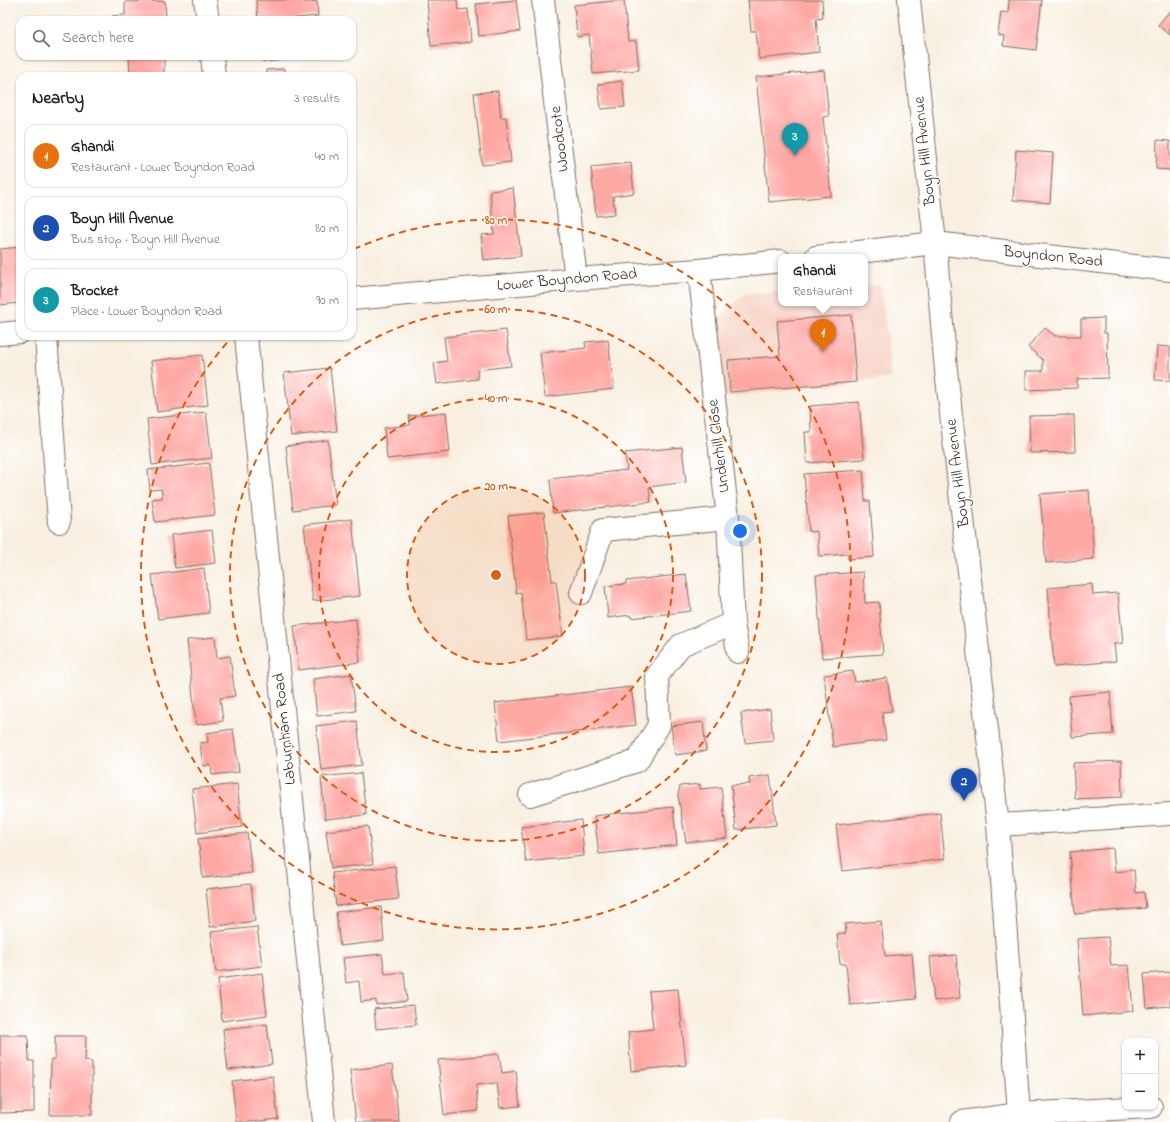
<!DOCTYPE html>
<html lang="en">
<head>
<meta charset="utf-8">
<style>
  body { margin:0; font-family:"Indie Flower",sans-serif; background:#f2f2f2; color:#222 }
  .controls { position:absolute; right:12px; bottom:12px; display:grid; overflow:hidden; border-radius:8px; box-shadow:0 1px 3px #0004 }
  .controls button { width:36px; height:36px; display:grid; place-items:center; padding:0; border:0; border-bottom:1px solid #e0e0e0; background:#fff; color:#222; font:20px sans-serif }
  .you { position:absolute; left:740px; top:531px; width:14px; height:14px; margin:-10px; border:3px solid #fff; border-radius:50%; background:#1a73e8; box-shadow:0 0 0 6px #1a73e833 }
  .badge { display:grid; place-items:center; width:26px; height:26px; border-radius:50%; background:#b45309; color:#fff; font-size:13px; font-weight:700 }
  .pin { position:absolute; translate:-50% -33px; filter:drop-shadow(0 1px 2px #0008) }
  .pin::after { content:''; position:absolute; top:21px; width:14px; height:12px; background:inherit; clip-path:polygon(0 0,100% 0,50% 100%) }
  .popup { position:absolute; left:778px; top:254px; width:90px; height:52px; box-sizing:border-box; display:grid; place-content:center; border-radius:8px; background:#fff; filter:drop-shadow(0 1px 3px #0005); font-size:13px; white-space:nowrap; color:#767676 }
  .popup b { font-size:15px; color:#222 }
  .popup::after { content:''; position:absolute; left:50%; top:100%; margin-left:-8px; border:8px solid transparent; border-top-color:#fff }
  .list { margin:0; padding:0; list-style:none }
  h2 { display:flex; justify-content:space-between; align-items:center; height:52px; margin:0; padding:0 16px; font-size:17px }
  h2 small { font-size:13px; font-weight:400; color:#767676 }
  .list li { display:grid; grid-template-columns:26px 1fr auto; gap:12px; align-items:center; box-sizing:border-box; height:64px; margin:0 8px 8px; padding:0 8px; border:1px solid #e0e0e0; border-radius:12px }
  .list b { display:block; font-size:15px; white-space:nowrap }
  .list p { margin:0; font-size:13px; white-space:nowrap; color:#767676 }
  .list em { font-size:13px; font-style:normal; color:#767676 }
  .icon { flex:none; width:22px; height:22px; fill:none; stroke:currentColor; stroke-width:2; stroke-linecap:round; stroke-linejoin:round }
  .map { position:relative; flex:none; width:1170px; height:1122px; overflow:hidden }
  .search { position:absolute; background:#fff; box-shadow:0 1px 3px #0004; left:16px; top:16px; width:340px; height:44px; display:flex; align-items:center; gap:10px; box-sizing:border-box; padding:0 14px; border-radius:12px; color:#767676; font-size:15px }
  .panel { position:absolute; background:#fff; box-shadow:0 1px 3px #0004; left:16px; top:72px; width:340px; height:268px; border-radius:12px }
  .map>svg:first-child { display:block }
  .built { fill:#f6d2c3 }
  .building { fill:#fea8a4 }
  .lines { fill:none; stroke-linecap:round; stroke-linejoin:round }
  .minor-casing { stroke:#7d6f62; stroke-width:24 }
  .minor { stroke:#fff; stroke-width:22 }
  .ring { fill:none; stroke:#e8590c; stroke-width:2; stroke-dasharray:7 5 }
  .labels { text-anchor:middle; dominant-baseline:central; stroke-width:3; stroke-linejoin:round; paint-order:stroke }
  .street-label { font-size:16px; fill:#3b2a1e; stroke:#fff }
  .centre { fill:#e8590c; stroke:#fff; stroke-width:2 }
  .ring-label { font-size:12px; text-anchor:middle; font-weight:bold; fill:#e8590c; stroke:#fff; stroke-width:3; stroke-linejoin:round; paint-order:stroke }
</style>
</head>
<body>
<div class="map">
<svg width="1170" height="1122" viewBox="0 0 1170 1122">
  <rect width="100%" height="100%" fill="#fff"/>
  <filter id="ink" filterUnits="userSpaceOnUse"><feTurbulence type="fractalNoise" baseFrequency=".025" numOctaves="2"/><feDisplacementMap in="SourceGraphic" scale="8" xChannelSelector="R" yChannelSelector="G"/><feConvolveMatrix kernelMatrix="1 2 1 2 8 2 1 2 1" color-interpolation-filters="sRGB"/></filter>
  <filter id="wash" filterUnits="userSpaceOnUse"><feTurbulence type="fractalNoise" baseFrequency=".012" numOctaves="4" result="noise"/><feDisplacementMap in="SourceGraphic" scale="16" xChannelSelector="R" yChannelSelector="G"/><feGaussianBlur stdDeviation="0.9" result="paint"/><feColorMatrix in="noise" values="0 0 0 0 0 0 0 0 0 0 0 0 0 0 0 0 0 1.4 0 .05"/><feComposite in="paint" operator="in"/></filter>
  <g filter="url(#wash)">
    <rect width="100%" height="100%" fill="#f8efe0"/>
    <polygon class="built" points="881,285 891,378 723,397 715,334 720,317 745,294 781,292 781,303 865,303 865,286"/>
    <g id="blocks">
      <g class="building">
        <polygon points="256,0 304,0 305,2 317,1 318,16 277,20 258,20"/>
        <polygon points="427,0 457,0 458,10 468,9 471,42 431,46"/>
        <polygon points="516,0 520,31 479,36 476,4"/>
        <polygon points="624,0 628,42 636,41 639,70 593,74 589,35 577,37 574,5"/>
        <polygon points="748,0 822,0 823,18 816,19 819,52 759,59 756,31 751,31"/>
        <polygon points="1009,0 1042,0 1036,50 1003,46 1004,36 998,35 1001,12 1008,13"/>
        <polygon points="165,1 166,20 112,20 112,16 125,15 125,2"/>
        <polygon points="1170,11 1170,35 1158,25"/>
        <polygon points="129,56 164,56 164,76 130,76"/>
        <polygon points="263,56 319,56 319,57 263,62"/>
        <polygon points="284,69 285,76 267,76 266,70"/>
        <polygon points="824,70 829,116 823,117 831,196 769,202 756,77"/>
        <polygon points="622,81 625,107 601,109 598,84"/>
        <polygon points="498,91 501,118 506,117 511,162 482,165 474,93"/>
        <polygon points="1157,140 1170,141 1170,170 1156,169"/>
        <polygon points="1016,150 1053,153 1050,203 1013,200"/>
        <polygon points="631,163 634,193 613,196 615,214 596,216 591,167"/>
        <polygon points="513,188 521,256 484,260 481,235 494,234 490,191"/>
        <polygon points="20,247 20,303 0,305 0,249"/>
        <polygon points="851,315 856,382 730,392 728,360 780,356 777,321"/>
        <polygon points="1104,318 1104,333 1107,333 1108,378 1077,379 1077,388 1026,390 1026,371 1043,371 1043,360 1028,347 1045,328 1055,336 1081,336 1081,319"/>
        <polygon points="506,330 511,366 477,370 478,379 437,384 434,363 447,361 444,337"/>
        <polygon points="608,340 614,389 545,397 540,353 586,348 585,342"/>
        <polygon points="1157,346 1170,347 1170,381 1155,380"/>
        <polygon points="202,355 208,405 157,412 151,361"/>
        <polygon points="330,368 337,431 291,436 284,373"/>
        <polygon points="859,402 864,459 807,463 805,432 811,432 810,406"/>
        <polygon points="206,412 212,458 152,465 147,419"/>
        <polygon points="446,412 450,452 387,459 384,428 410,425 409,416"/>
        <polygon points="1074,415 1075,452 1030,453 1029,416"/>
        <polygon points="328,440 336,505 293,510 286,446"/>
        <polygon points="682,447 686,482 649,487 651,502 553,513 550,479 627,470 625,453"/>
        <polygon points="209,463 215,515 155,522 152,499 162,498 162,494 161,489 150,490 148,470"/>
        <polygon points="863,470 865,501 870,501 874,557 848,559 848,554 819,556 817,531 809,532 804,474"/>
        <polygon points="1089,490 1094,559 1046,563 1040,494"/>
        <polygon points="544,512 552,581 556,581 563,636 526,640 521,592 516,593 508,516"/>
        <polygon points="352,519 360,596 313,601 304,525"/>
        <polygon points="212,530 216,563 175,568 171,535"/>
        <polygon points="204,568 209,613 158,619 152,575"/>
        <polygon points="863,572 865,603 879,602 883,654 822,658 816,575"/>
        <polygon points="686,574 691,611 631,618 630,615 608,618 605,586 626,584 626,581"/>
        <polygon points="1092,584 1093,595 1118,593 1123,643 1114,644 1116,661 1054,667 1048,588"/>
        <polygon points="356,619 360,662 299,670 294,626"/>
        <polygon points="215,637 217,658 230,656 235,696 220,698 223,721 196,725 187,640"/>
        <polygon points="853,671 855,682 887,678 892,711 882,712 886,740 833,747 824,675"/>
        <polygon points="351,674 356,711 317,716 313,679"/>
        <polygon points="631,687 636,725 499,741 495,703"/>
        <polygon points="1110,692 1113,734 1072,737 1069,696"/>
        <polygon points="770,709 773,740 745,743 741,713"/>
        <polygon points="357,721 362,765 321,770 316,726"/>
        <polygon points="703,722 706,751 675,755 671,726"/>
        <polygon points="233,729 239,772 212,775 211,765 203,766 200,743 208,742 207,733"/>
        <polygon points="1121,761 1122,797 1075,799 1073,763"/>
        <polygon points="361,773 366,815 325,819 321,777"/>
        <polygon points="770,775 776,825 736,830 731,785 750,784 749,778"/>
        <polygon points="237,784 242,827 197,833 192,789"/>
        <polygon points="700,784 700,789 721,787 727,838 686,842 678,795 680,786"/>
        <polygon points="673,807 677,845 599,854 594,816"/>
        <polygon points="940,813 945,859 842,871 836,825"/>
        <polygon points="581,820 584,856 526,862 521,827"/>
        <polygon points="368,826 373,864 331,868 326,831"/>
        <polygon points="247,833 252,873 203,878 198,839"/>
        <polygon points="1113,848 1115,872 1134,870 1136,893 1144,892 1146,908 1075,914 1070,852"/>
        <polygon points="395,866 399,899 336,906 332,873"/>
        <polygon points="251,884 255,921 210,927 206,889"/>
        <polygon points="381,907 384,941 340,946 336,912"/>
        <polygon points="881,921 885,956 912,954 916,999 850,1005 846,964 840,964 837,934 846,933 845,924"/>
        <polygon points="257,927 262,966 216,972 211,932"/>
        <polygon points="1108,937 1111,966 1129,965 1133,1011 1083,1016 1077,939"/>
        <polygon points="382,954 385,974 404,972 407,1001 376,1005 376,1000 361,1002 359,981 346,983 343,958"/>
        <polygon points="956,955 960,998 934,1001 930,957"/>
        <polygon points="1170,972 1170,1006 1147,1008 1144,974"/>
        <polygon points="262,973 267,1015 222,1021 218,979"/>
        <polygon points="678,989 686,1065 631,1071 628,1032 653,1029 649,991"/>
        <polygon points="414,1005 416,1025 376,1029 374,1009"/>
        <polygon points="267,1024 272,1064 228,1070 223,1029"/>
        <polygon points="0,1035 28,1035 29,1061 34,1061 34,1112 0,1113"/>
        <polygon points="55,1036 86,1036 85,1061 92,1062 92,1115 50,1115 51,1059 55,1059"/>
        <polygon points="499,1054 502,1073 516,1071 520,1106 500,1108 497,1083 476,1085 478,1111 444,1115 438,1060"/>
        <polygon points="392,1065 399,1122 356,1122 350,1070"/>
        <polygon points="273,1076 278,1119 250,1122 236,1122 232,1081"/>
      </g>
    </g>
  </g>
  <g filter="url(#ink)">
    <use href="#blocks" fill-opacity="0" stroke="#7d6f62" stroke-width="1"/>
    <g class="lines">
      <defs>
        <g id="minor">
          <polyline points="205,0 208,20"/>
          <polyline points="543,0 576,279"/>
          <polyline points="909,0 935,243 946,370 998,825 1019,1114"/>
          <polyline points="212,56 214,76"/>
          <polyline points="816,257 935,243 1170,270"/>
          <polyline points="352,299 576,279 699,270 781,261"/>
          <polyline points="0,334 20,332"/>
          <polyline points="46,336 59,522"/>
          <polyline points="246,336 324,1122"/>
          <polyline points="581,593 603,530 728,518"/>
          <polyline points="733,623 738,652"/>
          <polyline points="530,795 637,761 659,725 657,676 681,645 733,623 728,518 699,270"/>
          <polyline points="998,825 1170,814"/>
          <polyline points="962,1122 1019,1114 1151,1107"/>
        </g>
      </defs>
      <use href="#minor" class="minor-casing"/>
      <use href="#minor" class="minor"/>
    </g>
  </g>
  <circle cx="496" cy="575" r="89" fill="#e8590c" fill-opacity=".12"/>
  <g class="ring">
    <circle cx="496" cy="575" r="89"/>
    <circle cx="496" cy="575" r="177"/>
    <circle cx="496" cy="575" r="266"/>
    <path d="M354 249A355 355 0 1 1 232 337"/>
  </g>
  <g class="labels">
    <g class="street-label">
      <text transform="translate(560 139) rotate(-97)">Woodcote</text>
      <text transform="translate(925 151) rotate(-96)">Boyn Hill Avenue</text>
      <text transform="translate(1053 257) rotate(6)">Boyndon Road</text>
      <text transform="translate(567 280) rotate(-5)">Lower Boyndon Road</text>
      <text transform="translate(719 446) rotate(-97)">Underhill Close</text>
      <text transform="translate(958 473) rotate(-97)">Boyn Hill Avenue</text>
      <text transform="translate(285 729) rotate(-96)">Laburnham Road</text>
    </g>
  </g>
  <circle cx="496" cy="575" r="6" class="centre"/>
  <g class="ring-label">
    <text x="496" y="224">80 m</text>
    <text x="496" y="313">60 m</text>
    <text x="496" y="402">40 m</text>
    <text x="496" y="490">20 m</text>
  </g>
</svg>
<div class="controls">
<button>+</button>
<button>−</button>
</div>
<div class="you"></div>
<div class="pin badge" style="left:823px;top:352px;background:#e8710a">1</div>
<div class="popup"><b>Ghandi</b>Restaurant</div>
<div class="pin badge" style="left:964px;top:801px;background:#1a4fb4">2</div>
<div class="pin badge" style="left:795px;top:156px;background:#0f9aa8">3</div>
<div class="search"><svg class="icon" aria-label="search" viewBox="0 0 24 24"><circle cx="10" cy="10" r="6"/><path d="M15 15l6 6"/></svg>Search here</div>
<section class="panel">
<h2>Nearby<small>3 results</small></h2>
<ul class="list">
<li><span class="badge" style="background:#e8710a">1</span><div><b>Ghandi</b><p>Restaurant · Lower Boyndon Road</p></div><em>40 m</em></li>
<li><span class="badge" style="background:#1a4fb4">2</span><div><b>Boyn Hill Avenue</b><p>Bus stop · Boyn Hill Avenue</p></div><em>80 m</em></li>
<li><span class="badge" style="background:#0f9aa8">3</span><div><b>Brocket</b><p>Place · Lower Boyndon Road</p></div><em>90 m</em></li>
</ul>
</section>
</div>
</body>
</html>
